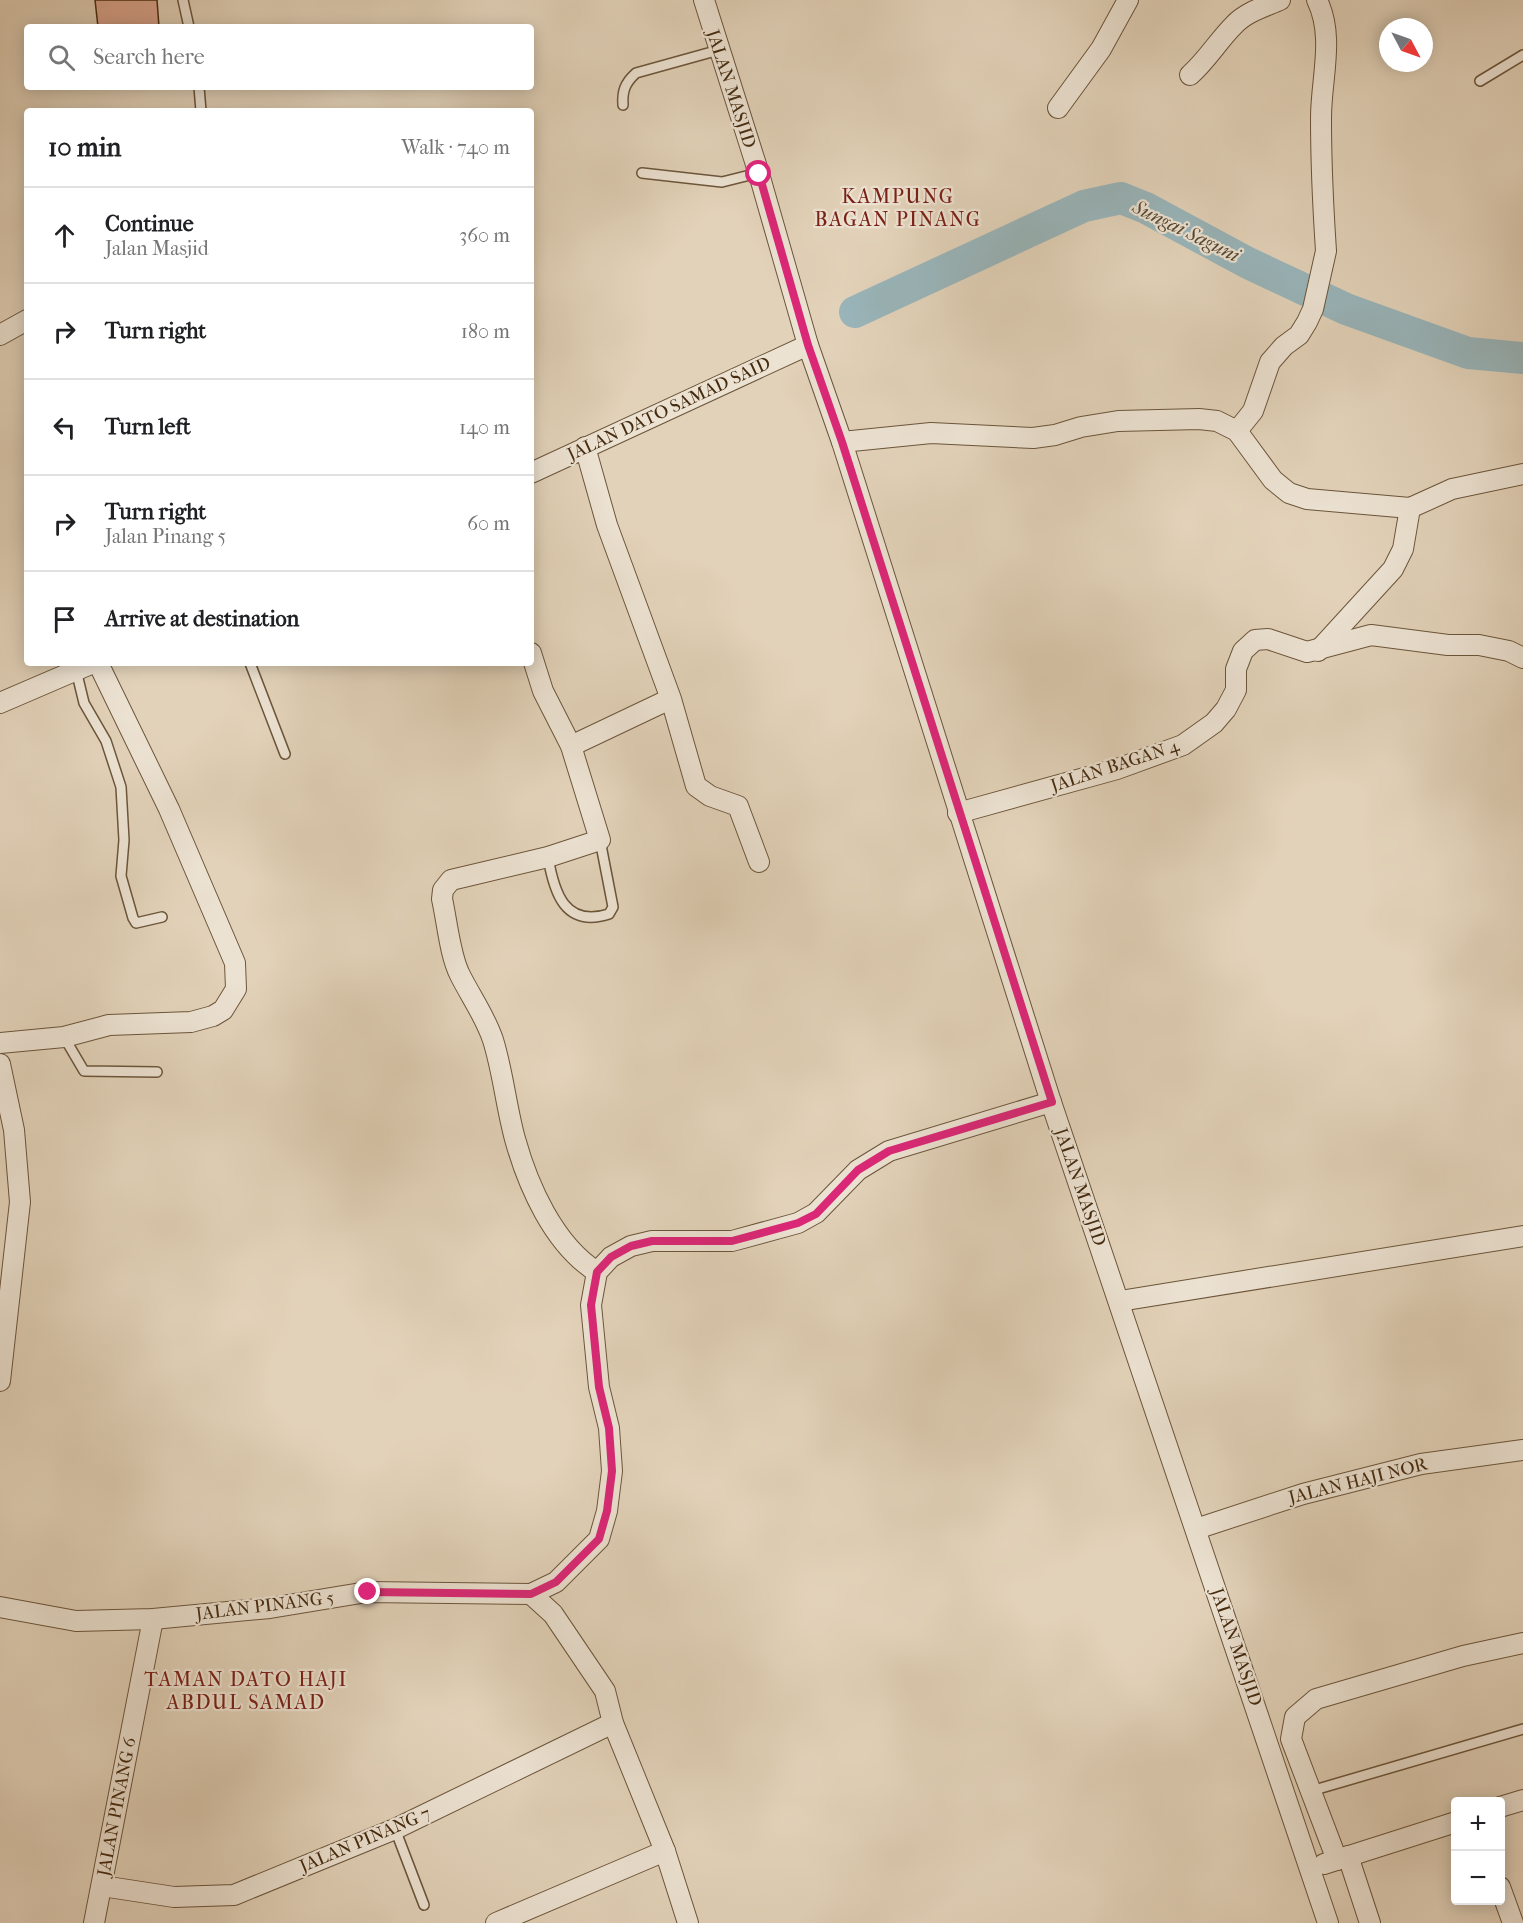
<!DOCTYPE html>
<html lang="en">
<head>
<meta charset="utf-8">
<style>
  body { margin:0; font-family:"IM FELL French Canon",serif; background:#f2f2f2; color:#202124 }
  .controls { position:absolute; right:18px; bottom:18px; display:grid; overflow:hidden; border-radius:6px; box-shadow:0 3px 15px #0003 }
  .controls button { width:54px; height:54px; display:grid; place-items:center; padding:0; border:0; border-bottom:2px solid #e0e0e0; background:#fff; color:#202124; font:30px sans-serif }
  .compass { position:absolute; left:1379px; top:18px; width:54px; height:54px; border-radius:50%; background:#fff; box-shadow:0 3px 15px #0003; rotate:131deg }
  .stop { position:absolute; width:18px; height:18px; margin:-14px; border:4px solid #db2777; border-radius:50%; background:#fff }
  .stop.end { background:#db2777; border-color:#fff; box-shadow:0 2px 6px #0008 }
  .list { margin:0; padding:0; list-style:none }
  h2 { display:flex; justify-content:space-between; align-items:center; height:78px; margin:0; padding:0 24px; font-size:26px }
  h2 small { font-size:20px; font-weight:400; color:#757577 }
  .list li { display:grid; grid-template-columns:39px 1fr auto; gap:18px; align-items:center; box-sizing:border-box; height:96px; padding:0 24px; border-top:2px solid #e0e0e0 }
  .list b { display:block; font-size:22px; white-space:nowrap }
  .list p { margin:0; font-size:20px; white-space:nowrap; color:#757577 }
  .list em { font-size:20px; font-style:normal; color:#757577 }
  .icon { flex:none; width:33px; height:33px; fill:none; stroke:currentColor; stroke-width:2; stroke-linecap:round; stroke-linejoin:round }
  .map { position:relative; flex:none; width:1523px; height:1923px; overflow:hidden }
  .search { position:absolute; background:#fff; box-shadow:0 3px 15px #0003; left:24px; top:24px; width:510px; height:66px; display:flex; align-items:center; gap:15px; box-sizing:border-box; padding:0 21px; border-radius:6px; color:#757577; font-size:22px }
  .panel { position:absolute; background:#fff; box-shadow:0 3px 15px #0003; left:24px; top:108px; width:510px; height:558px; border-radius:6px }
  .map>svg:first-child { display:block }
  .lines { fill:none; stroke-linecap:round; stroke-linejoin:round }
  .river { stroke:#99b5ba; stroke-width:32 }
  .building { fill:#d9a48d; stroke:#452b10; stroke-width:1.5 }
  .lane-casing { stroke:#6c553a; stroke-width:12 }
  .street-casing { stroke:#6c553a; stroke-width:22 }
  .lane { stroke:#ece2d2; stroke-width:9 }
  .street { stroke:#ece2d2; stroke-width:20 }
  .route { stroke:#db2777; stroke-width:8 }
  .labels { text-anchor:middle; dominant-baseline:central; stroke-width:4.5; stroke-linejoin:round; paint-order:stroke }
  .street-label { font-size:18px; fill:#452b10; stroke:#ece2d2 }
  .neighbourhood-label { font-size:20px; letter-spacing:1.5px; fill:#7a1f14; stroke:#ece2d2 }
  .water-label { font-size:20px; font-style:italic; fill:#564732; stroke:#ece2d2 }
</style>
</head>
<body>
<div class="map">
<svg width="1523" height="1923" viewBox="0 0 1523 1923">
  <rect width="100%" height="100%" fill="#e2d2b9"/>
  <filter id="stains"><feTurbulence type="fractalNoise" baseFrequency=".00333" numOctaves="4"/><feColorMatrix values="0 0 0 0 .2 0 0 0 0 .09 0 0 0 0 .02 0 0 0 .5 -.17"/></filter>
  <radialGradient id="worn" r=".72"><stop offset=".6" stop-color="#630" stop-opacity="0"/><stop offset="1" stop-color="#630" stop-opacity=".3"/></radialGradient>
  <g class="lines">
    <polyline class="river" points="855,312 1084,206 1121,198 1146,208 1248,263 1346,309 1468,353 1523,358"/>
  </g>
  <polygon class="building" points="95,0 157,0 159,27 98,27"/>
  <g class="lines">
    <defs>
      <g id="lane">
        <polyline points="183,0 189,27"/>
        <polyline points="1480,81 1523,55"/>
        <polyline points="199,87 201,111"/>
        <path d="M 623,105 C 622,91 625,83 636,73 L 719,50"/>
        <polyline points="642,173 722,182 758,173"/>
        <polyline points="250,663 285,754"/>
        <polyline points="76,670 84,703 106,741 121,787 124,840 121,876 133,918 136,923 162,917"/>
        <path d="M 548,857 C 554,893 565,928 609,914 L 613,907 L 600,840"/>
        <polyline points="64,1037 84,1071 157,1072"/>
        <polyline points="1311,1791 1523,1729"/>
        <polyline points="395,1829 424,1905"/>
      </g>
      <g id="street">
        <polyline points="704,0 759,174 808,345 842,442 1051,1102 1328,1923"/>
        <path d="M 1190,75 C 1207,60 1218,41 1234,25 C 1246,12 1264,7 1280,0"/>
        <polyline points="1058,108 1101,49 1128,0"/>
        <polyline points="0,335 27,320"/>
        <path d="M 1237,431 L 1253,411 L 1270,362 L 1284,346 L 1299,335 L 1307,322 L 1313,309 L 1326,251 C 1323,206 1321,162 1321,118 C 1321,78 1335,37 1317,0"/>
        <polyline points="842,442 931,433 1033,438 1055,435 1081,427 1118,421 1199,419 1217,421 1237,431 1273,480 1289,493 1307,499 1410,508 1452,489 1523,474"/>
        <polyline points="585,447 607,525 671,699 696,786 710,796 738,806 759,862"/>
        <polyline points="531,473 808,345"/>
        <polyline points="1318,651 1393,569 1403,549 1410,508"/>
        <path d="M 531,653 L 543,691 L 571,746 L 600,840 L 548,857 L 451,880 L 443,890 L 442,899 C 447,921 450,956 460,975 C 471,997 485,1016 493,1040 C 503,1072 506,1106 515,1139 C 528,1186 554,1245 597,1272"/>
        <polyline points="0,703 93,663"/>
        <polyline points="571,746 670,699"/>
        <polyline points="958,813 1117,769 1183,745 1214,723 1226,709 1236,690 1236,669 1243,651 1255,640 1268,639 1307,652 1371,635 1448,645 1479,645 1509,651 1523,658"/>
        <polyline points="0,1043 64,1037 109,1025 191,1022 213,1016 223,1010 236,989 235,963 169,809 98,663"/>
        <polyline points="0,1064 14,1130 20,1202 0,1381"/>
        <polyline points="1120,1301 1523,1236"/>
        <polyline points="1196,1529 1303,1494 1421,1464 1523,1450"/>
        <polyline points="531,1594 553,1614 605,1691 613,1723 665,1851 688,1923"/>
        <polyline points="0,1607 76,1621 153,1619 270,1608 367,1592 531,1594 556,1582 599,1539 607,1511 612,1471 609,1428 599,1387 591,1305 597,1272 611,1257 631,1246 652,1241 732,1241 798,1223 816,1213 858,1170 889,1151 1051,1102"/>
        <polyline points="1500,1807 1523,1800"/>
        <polyline points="1348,1856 1370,1923"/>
        <polyline points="1337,1860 1291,1739 1295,1717 1316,1699 1463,1656 1523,1643"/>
        <polyline points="1324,1864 1456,1822"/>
        <polyline points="102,1886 174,1897 234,1895 395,1829 613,1723"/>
        <polyline points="1500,1887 1513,1923"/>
        <polyline points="94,1923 153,1619"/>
        <polyline points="496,1923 665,1851"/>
      </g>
    </defs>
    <use href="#lane" class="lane-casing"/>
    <use href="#street" class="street-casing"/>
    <use href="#lane" class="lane"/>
    <use href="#street" class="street"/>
  </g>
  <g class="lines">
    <polyline class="route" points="368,1592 531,1594 556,1582 599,1539 607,1511 612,1471 609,1428 599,1387 591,1305 597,1272 611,1257 631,1246 652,1241 732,1241 798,1223 816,1214 858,1170 889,1151 1052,1102 842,442 808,345 759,174"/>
  </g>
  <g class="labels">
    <g class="street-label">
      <text transform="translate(731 89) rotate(72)">JALAN MASJID</text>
      <text transform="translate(669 409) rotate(-25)">JALAN DATO SAMAD SAID</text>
      <text transform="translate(1115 766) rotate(-18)">JALAN BAGAN 4</text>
      <text transform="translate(1080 1187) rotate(71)">JALAN MASJID</text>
      <text transform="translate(1358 1481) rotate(-14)">JALAN HAJI NOR</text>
      <text transform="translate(265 1606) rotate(-7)">JALAN PINANG 5</text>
      <text transform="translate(1236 1647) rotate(71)">JALAN MASJID</text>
      <text transform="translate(117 1807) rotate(-79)">JALAN PINANG 6</text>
      <text transform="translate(365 1840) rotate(-23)">JALAN PINANG 7</text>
    </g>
    <g class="neighbourhood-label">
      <text x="898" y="196">KAMPUNG<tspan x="898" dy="23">BAGAN PINANG</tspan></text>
      <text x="246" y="1679">TAMAN DATO HAJI<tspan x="246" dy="23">ABDUL SAMAD</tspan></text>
    </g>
    <g class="water-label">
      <text transform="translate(1186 231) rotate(26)">Sungai Saguni</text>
    </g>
  </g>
  <rect width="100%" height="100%" filter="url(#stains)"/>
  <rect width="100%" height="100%" fill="url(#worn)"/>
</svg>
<div class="controls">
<button>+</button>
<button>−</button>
</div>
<svg class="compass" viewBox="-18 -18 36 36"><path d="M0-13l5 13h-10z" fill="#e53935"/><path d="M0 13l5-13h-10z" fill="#757577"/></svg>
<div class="stop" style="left:759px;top:174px"></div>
<div class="stop end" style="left:368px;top:1592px"></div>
<div class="search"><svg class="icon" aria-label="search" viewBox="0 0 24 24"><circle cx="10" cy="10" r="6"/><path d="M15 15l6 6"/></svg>Search here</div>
<section class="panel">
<h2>10 min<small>Walk · 740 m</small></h2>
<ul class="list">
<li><svg class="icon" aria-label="ahead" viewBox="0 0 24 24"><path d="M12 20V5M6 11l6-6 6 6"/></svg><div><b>Continue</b><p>Jalan Masjid</p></div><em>360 m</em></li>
<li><svg class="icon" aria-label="right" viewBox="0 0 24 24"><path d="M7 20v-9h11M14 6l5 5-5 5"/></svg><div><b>Turn right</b></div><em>180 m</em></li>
<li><svg class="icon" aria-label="left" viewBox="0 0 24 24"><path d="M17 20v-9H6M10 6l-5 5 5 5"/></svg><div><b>Turn left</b></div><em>140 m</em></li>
<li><svg class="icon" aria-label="right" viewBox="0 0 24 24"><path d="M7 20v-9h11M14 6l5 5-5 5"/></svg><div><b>Turn right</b><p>Jalan Pinang 5</p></div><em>60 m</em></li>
<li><svg class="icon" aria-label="arrive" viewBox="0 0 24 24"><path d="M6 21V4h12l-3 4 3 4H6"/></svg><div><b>Arrive at destination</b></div></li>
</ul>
</section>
</div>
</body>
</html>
